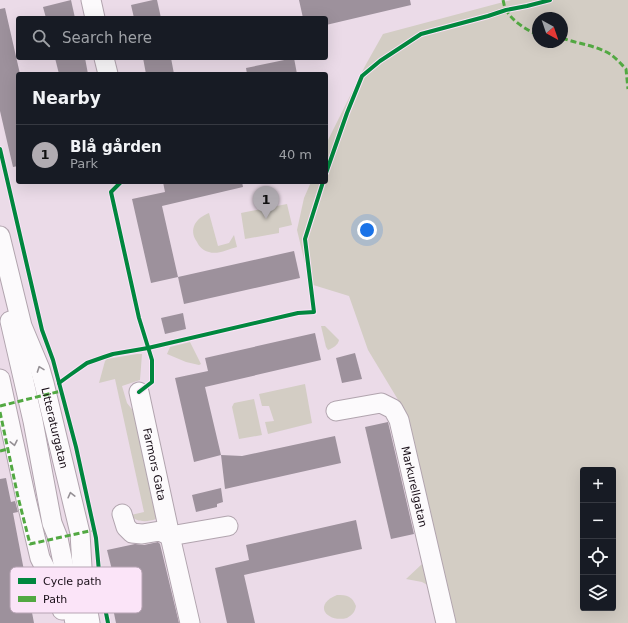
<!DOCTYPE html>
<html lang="en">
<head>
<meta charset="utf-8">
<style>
  body { margin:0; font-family:"DejaVu Sans",sans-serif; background:#20242c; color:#f1f3f6 }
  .controls { position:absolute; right:12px; bottom:12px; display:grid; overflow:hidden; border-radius:4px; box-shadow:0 4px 16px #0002 }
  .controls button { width:36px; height:36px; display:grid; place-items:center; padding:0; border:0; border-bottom:1px solid #363941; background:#171b24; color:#f1f3f6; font:20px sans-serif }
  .compass { position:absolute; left:532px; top:12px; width:36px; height:36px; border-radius:50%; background:#171b24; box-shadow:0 4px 16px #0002; rotate:140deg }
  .you { position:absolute; left:367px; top:230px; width:14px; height:14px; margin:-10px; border:3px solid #fff; border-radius:50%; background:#1a73e8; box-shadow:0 0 0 6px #1a73e833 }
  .badge { display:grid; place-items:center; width:26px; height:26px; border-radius:50%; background:#b1acb2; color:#111; font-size:13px; font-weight:700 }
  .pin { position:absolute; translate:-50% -33px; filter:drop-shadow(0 1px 2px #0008) }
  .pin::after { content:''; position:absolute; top:21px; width:14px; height:12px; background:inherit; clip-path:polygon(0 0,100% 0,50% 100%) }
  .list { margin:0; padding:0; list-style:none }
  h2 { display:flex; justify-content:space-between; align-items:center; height:52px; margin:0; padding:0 16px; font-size:17px }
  h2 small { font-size:13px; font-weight:400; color:#9ea1a6 }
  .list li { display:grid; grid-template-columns:26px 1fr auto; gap:12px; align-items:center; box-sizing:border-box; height:60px; padding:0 16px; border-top:1px solid #363941 }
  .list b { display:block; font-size:15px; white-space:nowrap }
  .list p { margin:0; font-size:13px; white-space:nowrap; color:#9ea1a6 }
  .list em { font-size:13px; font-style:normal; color:#9ea1a6 }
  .icon { flex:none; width:22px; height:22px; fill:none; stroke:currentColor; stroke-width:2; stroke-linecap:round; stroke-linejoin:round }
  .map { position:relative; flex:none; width:628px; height:623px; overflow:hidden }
  .search { position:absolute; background:#171b24; box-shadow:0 4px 16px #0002; left:16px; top:16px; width:312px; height:44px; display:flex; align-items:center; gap:10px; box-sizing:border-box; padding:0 14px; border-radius:4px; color:#9ea1a6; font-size:15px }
  .panel { position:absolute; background:#171b24; box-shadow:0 4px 16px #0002; left:16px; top:72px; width:312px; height:112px; border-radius:4px }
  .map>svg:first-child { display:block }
  .green { fill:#d3cdc4; fill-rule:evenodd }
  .building { fill:#9d919c }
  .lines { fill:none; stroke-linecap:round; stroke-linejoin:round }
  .minor-casing { stroke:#b1a4ae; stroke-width:21 }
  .minor { stroke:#fcfafc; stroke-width:19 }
  .quiet { stroke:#52a842; stroke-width:3; stroke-dasharray:6 3; stroke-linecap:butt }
  .cycleway-casing { stroke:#fbe4f8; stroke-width:6 }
  .cycleway { stroke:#00873e; stroke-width:4 }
  .oneway { stroke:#959095 }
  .labels { text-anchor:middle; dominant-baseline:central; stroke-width:4; stroke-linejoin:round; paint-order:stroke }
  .street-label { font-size:11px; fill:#180e17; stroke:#fbe4f8 }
  .key { fill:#fbe4f8; stroke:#b7a4b4; stroke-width:1 }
  .key-label { font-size:11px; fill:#180e17 }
</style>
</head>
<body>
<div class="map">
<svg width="628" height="623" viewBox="0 0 628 623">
  <rect width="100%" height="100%" fill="#ebdbe8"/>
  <g class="green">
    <path d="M 511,0 L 628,0 L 628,623 L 451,623 L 406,413 L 368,350 L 349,296 L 310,284 L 297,230 L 304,198 L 311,182 L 326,182 L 326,144 L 365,66 L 383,34 ZM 538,18 L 562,18 L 562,42 L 538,42 ZM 583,470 L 613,470 L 613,608 L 583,608 Z"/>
    <polygon points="287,204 292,225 279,228 279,233 245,239 241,213"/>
    <path d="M 209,213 L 218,246 L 229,243 L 234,235 L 237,247 C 229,249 217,255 209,252 C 204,251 199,247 197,242 C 188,229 196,218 209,213 Z"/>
    <path d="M 321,326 L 325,326 L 339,340 C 338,345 333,348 328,350 L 326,347 Z"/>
    <polygon points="190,342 201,364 199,365 186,362 167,354 170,347"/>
    <path d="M 137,354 L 142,354 L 140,380 L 122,386 L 127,403 L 134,412 L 157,515 L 156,519 C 148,522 136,523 131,515 L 144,512 L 115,379 L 99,383 L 105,361 L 107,359 Z"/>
    <polygon points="305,384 312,423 268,434 265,422 274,421 269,406 262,406 259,394"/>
    <polygon points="254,399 262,435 239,439 232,407 234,403"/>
    <polygon points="424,560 431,587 422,582 406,579 422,564"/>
    <path d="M 337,595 C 347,595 352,596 356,606 C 355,612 352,615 347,618 C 327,623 312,605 337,595 Z"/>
  </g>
  <g class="building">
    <polygon points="71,0 75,18 46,18 43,7"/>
    <polygon points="153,0 157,0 161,18 134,18 131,5"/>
    <polygon points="299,0 410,0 411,5 326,25 326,18 303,18"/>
    <polygon points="5,8 20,74 18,74 18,166 13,167 0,111 0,9"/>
    <polygon points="55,58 85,58 88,74 59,74"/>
    <polygon points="143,58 171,58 174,74 146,74"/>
    <polygon points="294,58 297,74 247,74 246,68"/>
    <polygon points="163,182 242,182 243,187 162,206 178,277 151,283 132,199 165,192"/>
    <polygon points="294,251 300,278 184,304 178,277"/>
    <polygon points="183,313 186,329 165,334 161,318"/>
    <polygon points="315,333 321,360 205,387 221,455 194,462 175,378 208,371 205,358"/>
    <polygon points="355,353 362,379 342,383 336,358"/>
    <polygon points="388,422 414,534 391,539 365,427"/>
    <polygon points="335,436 341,463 225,489 221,455 242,456"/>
    <polygon points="6,478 11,502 15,501 18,512 13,513 34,623 0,623 0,479"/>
    <polygon points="221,488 223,502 217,504 217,507 196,512 192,495"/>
    <polygon points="356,520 362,549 244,575 255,623 227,623 215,568 249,560 246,545"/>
    <polygon points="158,542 160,544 179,623 116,623 108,584 115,582 107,550 135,544 144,545"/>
  </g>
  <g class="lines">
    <defs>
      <g id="minor">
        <polyline points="91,0 95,18"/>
        <polyline points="104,58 108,74"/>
        <path id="s1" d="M 0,236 L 22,326 L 40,369 L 44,383 L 80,533 L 83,584 L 90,623"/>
        <polyline points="10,321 33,421 52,523 58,538 75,623"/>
        <polyline points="0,379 26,499 40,558 57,591 62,610"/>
        <path id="s2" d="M 139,392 L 170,536 L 228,526"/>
        <path id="s3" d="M 336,411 L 381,403 L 393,409 L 399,420 L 446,623"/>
        <polyline points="122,514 126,527 132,533 142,534 160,531 170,536 190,623"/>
      </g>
    </defs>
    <use href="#minor" class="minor-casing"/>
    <use href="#minor" class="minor"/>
    <g class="quiet">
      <path d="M 503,0 C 504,3 504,7 506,9 C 511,21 527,30 538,35"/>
      <path d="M 562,38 C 578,44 595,45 610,54 C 616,58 621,64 626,69 L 628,89"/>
      <polyline points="0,406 61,391"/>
      <polyline points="0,412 18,497 30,544 94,530"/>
      <polyline points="0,451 8,449"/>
    </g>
    <defs>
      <g id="cycleway">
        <polyline points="0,149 42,330 53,360 76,447 96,538 100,583 108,623"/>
        <polyline points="326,173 347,113 362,76 380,61 421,34 488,16 506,10 527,6 550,0"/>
        <polyline points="121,182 111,192 139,318 152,360 152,382 139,392"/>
        <polyline points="59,383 70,375 87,363 104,357 113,354 148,348 298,313 314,312 305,239 323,182"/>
      </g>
    </defs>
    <use href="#cycleway" class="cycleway-casing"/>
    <use href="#cycleway" class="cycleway"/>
  </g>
  <defs><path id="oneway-chevron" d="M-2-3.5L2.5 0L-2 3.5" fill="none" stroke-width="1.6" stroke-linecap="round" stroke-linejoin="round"/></defs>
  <g class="oneway">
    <use href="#oneway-chevron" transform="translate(40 369) rotate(-110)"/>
    <use href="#oneway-chevron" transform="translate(14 443) rotate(78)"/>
    <use href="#oneway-chevron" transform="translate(71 495) rotate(-104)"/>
  </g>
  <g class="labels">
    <g class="street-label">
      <text stroke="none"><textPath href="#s1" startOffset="200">Litteraturgatan</textPath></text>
      <text stroke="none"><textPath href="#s2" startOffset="74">Farmors Gata</textPath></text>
      <text stroke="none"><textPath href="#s3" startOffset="140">Markurellgatan</textPath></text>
    </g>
  </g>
  <rect x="10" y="567" width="132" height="46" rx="6" class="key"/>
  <rect x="18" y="578" width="18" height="6" fill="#00873e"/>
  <rect x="18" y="596" width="18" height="6" fill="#52a842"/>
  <g class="key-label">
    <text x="43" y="585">Cycle path</text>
    <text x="43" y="603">Path</text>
  </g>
</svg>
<div class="controls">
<button>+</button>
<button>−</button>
<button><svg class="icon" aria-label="locate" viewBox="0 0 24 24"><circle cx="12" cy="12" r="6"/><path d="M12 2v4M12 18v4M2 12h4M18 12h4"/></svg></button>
<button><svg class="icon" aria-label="layers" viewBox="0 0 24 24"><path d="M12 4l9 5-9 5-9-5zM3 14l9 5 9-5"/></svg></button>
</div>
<svg class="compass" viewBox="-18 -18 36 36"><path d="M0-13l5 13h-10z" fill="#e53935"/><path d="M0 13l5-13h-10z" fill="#9ea1a6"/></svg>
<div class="you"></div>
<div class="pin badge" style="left:266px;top:219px">1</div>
<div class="search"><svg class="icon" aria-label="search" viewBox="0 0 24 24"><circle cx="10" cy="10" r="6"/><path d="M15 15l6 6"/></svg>Search here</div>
<section class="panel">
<h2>Nearby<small></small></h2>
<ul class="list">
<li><span class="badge">1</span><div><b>Blå gården</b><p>Park</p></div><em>40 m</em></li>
</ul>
</section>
</div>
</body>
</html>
